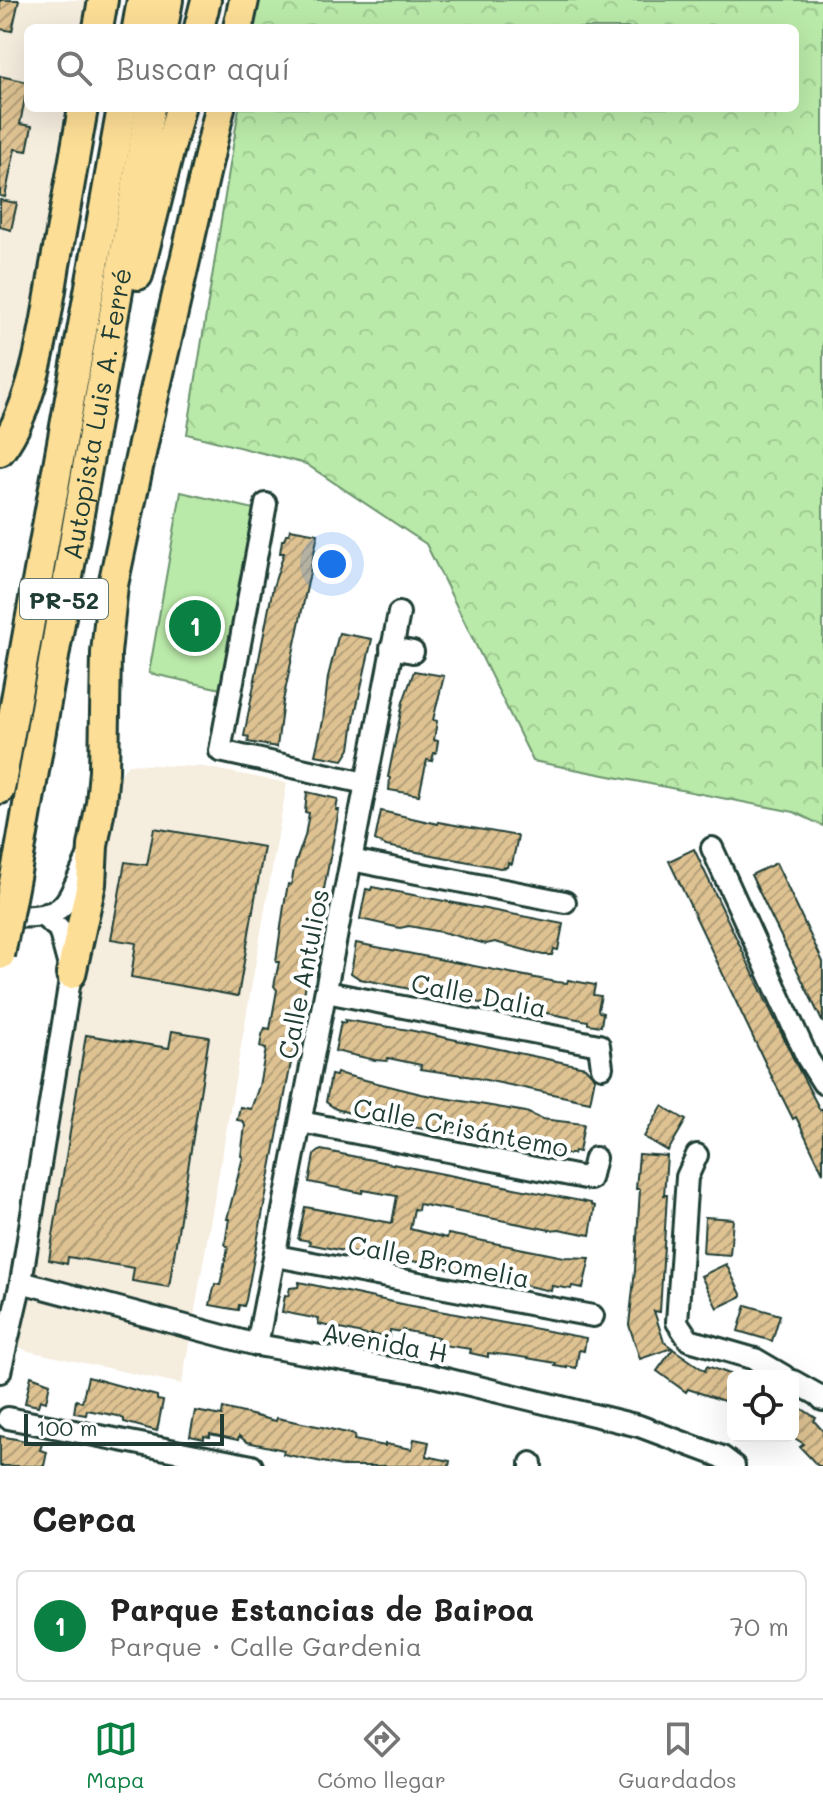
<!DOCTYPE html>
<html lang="es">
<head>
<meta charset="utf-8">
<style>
  body { margin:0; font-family:Mali,sans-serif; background:#f2f2f2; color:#222 }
  .controls { position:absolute; right:24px; bottom:24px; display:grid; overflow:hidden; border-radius:12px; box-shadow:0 8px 32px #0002 }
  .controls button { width:72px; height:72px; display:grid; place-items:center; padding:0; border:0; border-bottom:2px solid #e0e0e0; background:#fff; color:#222; font:40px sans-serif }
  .scale { position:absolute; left:24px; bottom:20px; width:200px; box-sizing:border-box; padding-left:8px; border:4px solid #1f3d34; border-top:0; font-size:22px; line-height:28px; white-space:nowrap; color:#1f3d34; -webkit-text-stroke:6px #fff; paint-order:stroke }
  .you { position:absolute; left:332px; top:564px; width:28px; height:28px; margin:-20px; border:6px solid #fff; border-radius:50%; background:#1a73e8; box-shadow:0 0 0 12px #1a73e833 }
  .badge { display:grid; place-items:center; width:52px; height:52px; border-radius:50%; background:#0b8043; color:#fff; font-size:26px; font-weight:700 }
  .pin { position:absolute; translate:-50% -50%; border:4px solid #fff; box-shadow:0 2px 8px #0006 }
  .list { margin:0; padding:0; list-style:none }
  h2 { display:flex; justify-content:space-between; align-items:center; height:104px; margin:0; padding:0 32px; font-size:34px }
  h2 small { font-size:26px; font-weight:400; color:#767676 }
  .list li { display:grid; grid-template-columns:52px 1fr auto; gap:24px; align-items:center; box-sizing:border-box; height:112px; margin:0 16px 16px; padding:0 16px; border:2px solid #e0e0e0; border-radius:12px }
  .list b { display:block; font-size:30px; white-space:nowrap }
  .list p { margin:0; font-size:26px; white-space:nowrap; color:#767676 }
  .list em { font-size:26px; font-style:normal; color:#767676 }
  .icon { flex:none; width:44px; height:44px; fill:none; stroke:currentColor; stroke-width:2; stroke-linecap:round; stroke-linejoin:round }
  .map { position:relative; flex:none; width:823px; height:1466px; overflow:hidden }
  .search { position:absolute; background:#fff; box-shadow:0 8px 32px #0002; left:24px; right:24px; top:24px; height:88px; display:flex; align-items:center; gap:20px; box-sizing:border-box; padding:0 28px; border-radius:12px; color:#767676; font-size:30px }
  .sheet { height:232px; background:#fff }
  nav { display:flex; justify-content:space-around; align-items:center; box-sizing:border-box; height:112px; border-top:2px solid #e0e0e0; background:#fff; font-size:22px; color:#767676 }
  nav a { display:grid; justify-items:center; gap:4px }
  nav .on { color:#0b8043 }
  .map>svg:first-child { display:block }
  .built { fill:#f5edde }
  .forest { fill:url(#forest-crowns); stroke:#6c946e; stroke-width:2 }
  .park { fill:#baeaa9; stroke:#6c946e; stroke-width:2 }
  .building { fill:url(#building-hatch); stroke:#1f3d34; stroke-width:2 }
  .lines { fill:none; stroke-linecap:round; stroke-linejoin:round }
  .minor-casing { stroke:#1f3d34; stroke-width:26 }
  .highway-casing { stroke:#1f3d34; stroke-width:34 }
  .minor { stroke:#fff; stroke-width:20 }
  .highway { stroke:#fdde96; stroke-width:28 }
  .highway-bridge-casing { stroke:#1f3d34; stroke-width:34; stroke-linecap:butt }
  .highway-bridge { stroke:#fdde96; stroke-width:28 }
  .labels { text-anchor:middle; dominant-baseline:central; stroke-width:8; stroke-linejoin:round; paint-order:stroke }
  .shield { fill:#fff; stroke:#627771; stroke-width:2 }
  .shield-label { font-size:24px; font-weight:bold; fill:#1f3d34 }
  .street-label { font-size:26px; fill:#1f3d34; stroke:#fff }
</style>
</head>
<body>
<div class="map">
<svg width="823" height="1466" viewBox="0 0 823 1466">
  <defs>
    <pattern id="forest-crowns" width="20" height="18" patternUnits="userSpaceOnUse" patternTransform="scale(2)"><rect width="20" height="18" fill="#baeaa9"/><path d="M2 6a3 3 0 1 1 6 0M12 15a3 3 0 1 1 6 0" fill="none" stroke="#9fca92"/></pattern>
    <pattern id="building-hatch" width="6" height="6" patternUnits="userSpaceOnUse" patternTransform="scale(2)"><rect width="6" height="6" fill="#dec292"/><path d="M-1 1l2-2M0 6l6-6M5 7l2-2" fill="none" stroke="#b39f78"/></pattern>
  </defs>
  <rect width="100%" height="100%" fill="#fff"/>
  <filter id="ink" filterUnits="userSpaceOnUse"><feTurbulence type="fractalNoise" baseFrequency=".0125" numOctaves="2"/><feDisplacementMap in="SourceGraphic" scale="16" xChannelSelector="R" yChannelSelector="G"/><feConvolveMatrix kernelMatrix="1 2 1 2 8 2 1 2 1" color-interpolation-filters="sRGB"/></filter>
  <g filter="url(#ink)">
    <g class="built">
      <polygon points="0,0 87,0 100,21 99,28 28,28 28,108 86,108 53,313 0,448"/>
      <polygon points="128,764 204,767 287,783 182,1384 28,1351 17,1346 9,1333 107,795"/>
    </g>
    <polygon class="forest" points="256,0 823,0 823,826 794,812 533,761 426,544 306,464 187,434 239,108 795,108 795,28 252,28"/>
    <polygon class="park" points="181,492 254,509 221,689 149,673"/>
    <g class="building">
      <polygon points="0,0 19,0 12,31 0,29"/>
      <polygon points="0,76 28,82 20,124 32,126 27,151 15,149 5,197 0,196"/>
      <polygon points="0,200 17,203 11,230 0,227"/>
      <polygon points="290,529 318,534 283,701 277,747 248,742 249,737 244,736 273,587 284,553 280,553 282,540 284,540 286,534 289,534"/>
      <polygon points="339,633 372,639 355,714 350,749 343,760 315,755 323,721 328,677"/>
      <polygon points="414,671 444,676 433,720 437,721 434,740 438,741 436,753 434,753 432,761 427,760 419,795 389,790 390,778 388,777 403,702"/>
      <polygon points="307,792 338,799 336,810 339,810 246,1300 244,1306 239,1305 238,1310 210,1305 215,1284 220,1285 228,1247 225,1244 229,1219 227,1219 243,1157 241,1156 245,1126 243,1121 237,1120 240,1107 251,1109 259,1086 266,1049 260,1047 262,1035 265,1028 270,1029 277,990 274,986 279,962 276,962 284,906 288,884 291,885 295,864 305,836 309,813 305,812"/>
      <polygon points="381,811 438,824 438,822 518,836 512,864 508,863 507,867 500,868 386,846 375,840"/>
      <polygon points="154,828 264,847 238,996 131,977 136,943 111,939 125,862 147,865"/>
      <polygon points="694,849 796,1064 820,1110 823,1108 823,1173 796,1117 793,1119 770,1073 669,861"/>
      <polygon points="776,863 823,962 823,1023 751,875"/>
      <polygon points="372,887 563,924 558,950 554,949 552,955 543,955 495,942 486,944 446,933 409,926 400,928 360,919 366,889 371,890"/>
      <polygon points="356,943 556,982 567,983 568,980 595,985 593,995 601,996 598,1009 599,1012 603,1013 601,1026 588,1024 588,1021 546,1013 545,1016 360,979 351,973"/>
      <polygon points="345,1020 409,1030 585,1067 595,1078 590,1102 462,1075 420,1069 421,1065 388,1058 387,1061 375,1060 335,1051 341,1022 345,1023"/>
      <polygon points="172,1031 209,1037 169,1287 132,1281 134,1268 68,1257 67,1264 49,1260 86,1035 169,1048"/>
      <polygon points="337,1073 421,1094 526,1112 542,1119 584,1124 579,1152 574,1151 573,1154 566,1154 548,1151 548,1153 433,1128 433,1131 364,1117 336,1109 326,1102 331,1075 336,1076"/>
      <polygon points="662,1106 686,1120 668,1151 644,1137"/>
      <polygon points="321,1150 591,1203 591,1205 595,1206 590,1235 559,1229 550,1230 419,1204 418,1210 414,1209 410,1229 447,1238 448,1234 564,1257 590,1258 583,1288 572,1286 571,1289 552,1286 551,1291 380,1254 379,1258 309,1244 310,1241 298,1239 305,1207 392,1223 397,1196 363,1190 362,1193 309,1182 314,1155"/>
      <polygon points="639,1154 667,1156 664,1195 667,1195 660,1312 654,1311 664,1342 672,1348 640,1359 629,1325 635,1270 640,1189 636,1189"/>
      <polygon points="705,1217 733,1219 730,1255 703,1253"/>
      <polygon points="726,1264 742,1296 717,1308 701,1276"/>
      <polygon points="299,1282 407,1305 586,1338 584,1351 579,1350 576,1368 567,1366 567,1368 555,1366 556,1363 515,1356 488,1353 488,1357 470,1353 471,1349 436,1344 438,1337 402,1330 402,1332 390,1330 389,1338 371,1334 371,1336 318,1324 319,1319 282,1312 285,1295 288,1296 290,1288 298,1287"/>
      <polygon points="746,1305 780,1315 772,1341 738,1331"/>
      <polygon points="673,1349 705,1371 707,1366 733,1375 733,1404 688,1389 686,1392 657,1371"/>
      <polygon points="31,1376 50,1383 46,1402 40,1400 38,1406 25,1403"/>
      <polygon points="88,1377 157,1396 157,1400 163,1401 157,1431 124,1422 124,1419 118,1416 87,1410 86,1415 74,1413 76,1400 82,1402"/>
      <polygon points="793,1403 816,1418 814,1421 823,1431 823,1466 818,1466 800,1447 804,1444 793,1437"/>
      <polygon points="223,1408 276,1421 277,1418 322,1427 355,1435 354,1440 385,1446 385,1444 412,1449 414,1439 429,1442 426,1456 450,1461 449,1466 342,1466 283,1454 284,1450 247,1442 239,1436 238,1440 210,1434 210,1437 204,1436 204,1439 190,1436 195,1411 222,1416"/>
      <polygon points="0,1436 42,1444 40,1450 47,1452 44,1466 0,1466"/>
    </g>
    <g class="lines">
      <defs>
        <g id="minor">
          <polyline points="266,504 220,751 365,783"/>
          <polyline points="391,648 413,652"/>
          <polyline points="712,848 808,1059 823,1083"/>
          <polyline points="351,860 565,902"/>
          <path d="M 0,917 C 66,916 61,916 88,857"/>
          <polyline points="326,992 599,1045 602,1067"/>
          <polyline points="301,1122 590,1179 595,1158"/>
          <polyline points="697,1155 687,1177 677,1322 689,1340 755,1359 784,1376"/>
          <polyline points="276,1256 593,1316"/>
          <polyline points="21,1282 257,1345 425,1374 639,1426 722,1457 734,1466"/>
          <polyline points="257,1345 399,613"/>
          <polyline points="0,1372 21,1282 71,974 59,929 44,917"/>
          <polyline points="793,1381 818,1395 823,1400"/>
          <polyline points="8,1418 252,1466"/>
          <polyline points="531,1466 531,1463"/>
        </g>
        <g id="highway">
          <polyline points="98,28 103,0"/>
          <polyline points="137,28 142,0"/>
          <polyline points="163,28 168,0"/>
          <polyline points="199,28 206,0"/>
          <polyline points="238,28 244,0"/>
          <polyline points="138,275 180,108"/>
          <path d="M 0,451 C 35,406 46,320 55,265 C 65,212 74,160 83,108"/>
          <polyline points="0,789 122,108"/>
          <path id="s1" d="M 20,851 L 150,108"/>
          <polyline points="71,974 91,884 93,846 101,803 104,771 106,653 113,585 146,430 220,108"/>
        </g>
      </defs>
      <use href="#minor" class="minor-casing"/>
      <use href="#highway" class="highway-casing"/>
      <use href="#minor" class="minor"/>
      <use href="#highway" class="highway"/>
      <defs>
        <polyline id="highway-bridge" points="0,955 20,851"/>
      </defs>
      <use href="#highway-bridge" class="highway-bridge-casing"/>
      <use href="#highway-bridge" class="highway-bridge"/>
    </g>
  </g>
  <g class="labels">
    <rect class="shield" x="20" y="579" width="88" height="40" rx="6"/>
    <g class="shield-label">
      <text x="64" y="599">PR-52</text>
    </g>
    <g class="street-label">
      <text stroke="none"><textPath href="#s1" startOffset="444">Autopista Luis A. Ferré</textPath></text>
      <text transform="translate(303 974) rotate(-79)">Calle Antulios</text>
      <text transform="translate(479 995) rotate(11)">Calle Dalia</text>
      <text transform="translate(461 1127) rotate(11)">Calle Crisántemo</text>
      <text transform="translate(439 1261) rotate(11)">Calle Bromelia</text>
      <text transform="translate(385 1342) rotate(10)">Avenida H</text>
    </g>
  </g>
</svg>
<div class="controls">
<button><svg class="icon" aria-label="locate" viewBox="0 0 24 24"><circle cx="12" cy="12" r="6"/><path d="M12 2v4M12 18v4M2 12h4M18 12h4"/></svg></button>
</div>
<div class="scale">100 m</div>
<div class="you"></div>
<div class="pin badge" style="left:195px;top:626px">1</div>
<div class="search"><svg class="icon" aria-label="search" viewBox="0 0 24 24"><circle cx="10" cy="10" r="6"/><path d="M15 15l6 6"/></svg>Buscar aquí</div>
</div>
<section class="sheet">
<h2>Cerca<small></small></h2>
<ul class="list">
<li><span class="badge">1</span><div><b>Parque Estancias de Bairoa</b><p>Parque · Calle Gardenia</p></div><em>70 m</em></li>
</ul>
</section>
<nav>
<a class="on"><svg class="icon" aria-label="map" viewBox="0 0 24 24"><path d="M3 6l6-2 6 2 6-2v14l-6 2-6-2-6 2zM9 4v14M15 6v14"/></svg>Mapa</a>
<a><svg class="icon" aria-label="directions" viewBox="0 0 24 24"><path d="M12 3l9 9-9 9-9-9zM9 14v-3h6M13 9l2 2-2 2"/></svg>Cómo llegar</a>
<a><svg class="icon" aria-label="saved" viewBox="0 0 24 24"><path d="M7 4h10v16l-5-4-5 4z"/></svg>Guardados</a>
</nav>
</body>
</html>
